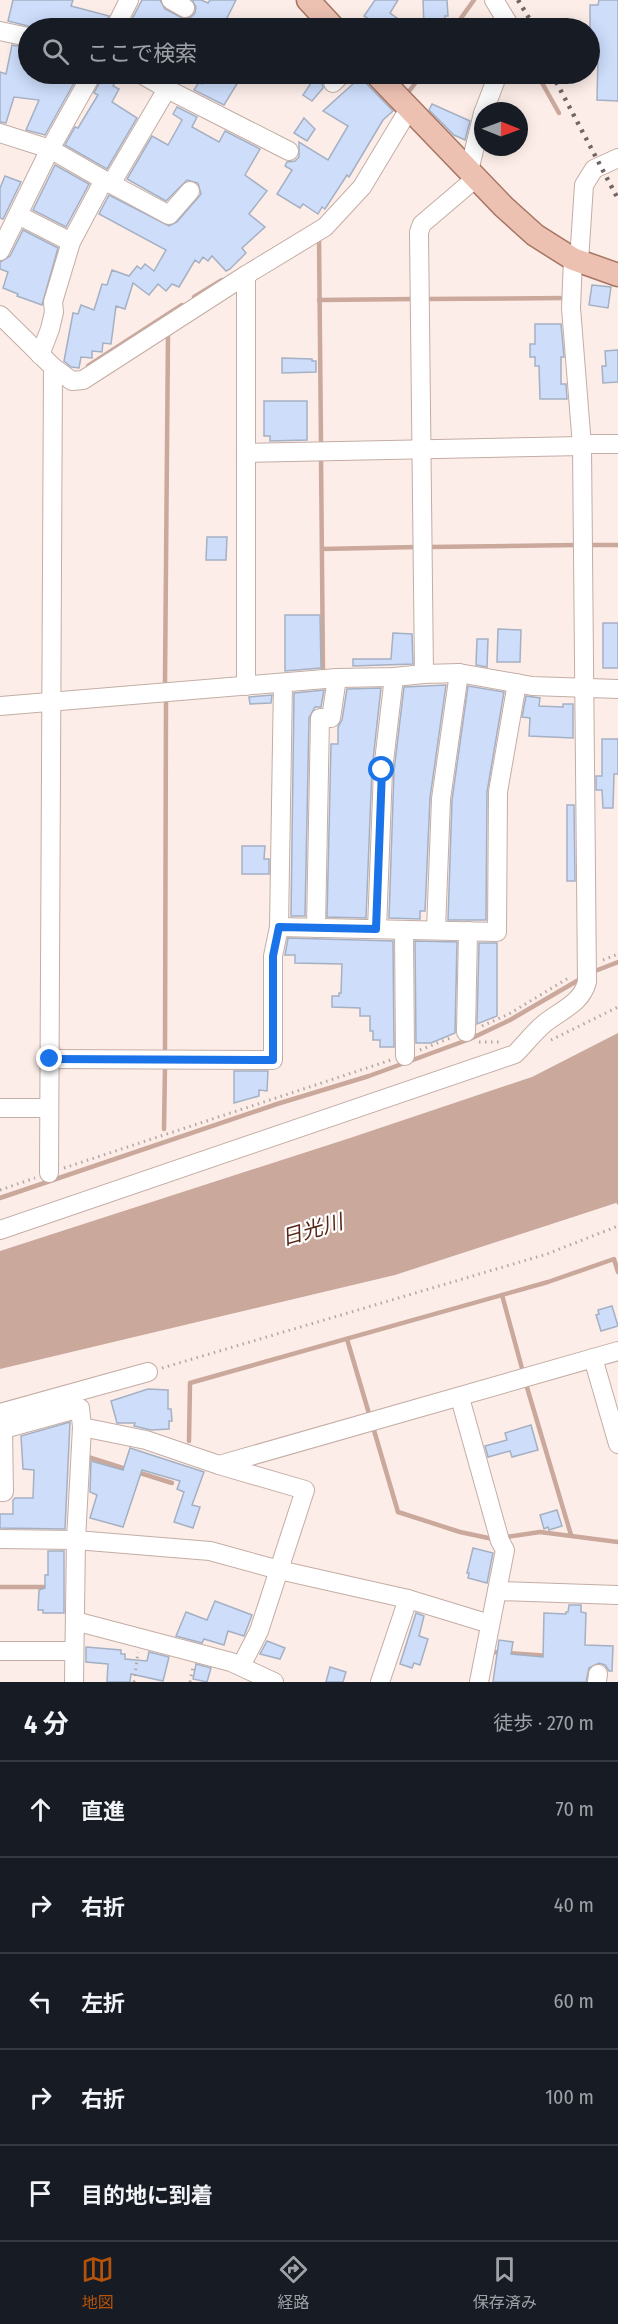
<!DOCTYPE html>
<html lang="ja">
<head>
<meta charset="utf-8">
<style>
  body { margin:0; font-family:"Fira Sans Condensed","Noto Sans JP",sans-serif; background:#20242c; color:#f1f3f6 }
  .compass { position:absolute; left:474px; top:102px; width:54px; height:54px; border-radius:50%; background:#171b24; box-shadow:0 3px 15px #0003; rotate:91deg }
  .stop { position:absolute; width:18px; height:18px; margin:-14px; border:4px solid #1a73e8; border-radius:50%; background:#fff }
  .stop.end { background:#1a73e8; border-color:#fff; box-shadow:0 2px 6px #0008 }
  .list { margin:0; padding:0; list-style:none }
  h2 { display:flex; justify-content:space-between; align-items:center; height:78px; margin:0; padding:0 24px; font-size:26px }
  h2 small { font-size:20px; font-weight:400; color:#9ea1a6 }
  .list li { display:grid; grid-template-columns:39px 1fr auto; gap:18px; align-items:center; box-sizing:border-box; height:96px; padding:0 24px; border-top:2px solid #363941 }
  .list b { display:block; font-size:22px; white-space:nowrap }
  .list em { font-size:20px; font-style:normal; color:#9ea1a6 }
  .icon { flex:none; width:33px; height:33px; fill:none; stroke:currentColor; stroke-width:2; stroke-linecap:round; stroke-linejoin:round }
  .map { position:relative; flex:none; width:618px; height:1682px; overflow:hidden }
  .search { position:absolute; background:#171b24; box-shadow:0 3px 15px #0003; left:18px; right:18px; top:18px; height:66px; display:flex; align-items:center; gap:15px; box-sizing:border-box; padding:0 21px; border-radius:33px; color:#9ea1a6; font-size:22px }
  .sheet { height:558px; background:#171b24 }
  nav { display:flex; justify-content:space-around; align-items:center; box-sizing:border-box; height:84px; border-top:2px solid #363941; background:#171b24; font-size:16px; color:#9ea1a6 }
  nav a { display:grid; justify-items:center; gap:3px }
  nav .on { color:#b45309 }
  .map>svg:first-child { display:block }
  .water { fill:#caa89c }
  .lines { fill:none; stroke-linecap:round; stroke-linejoin:round }
  .stream { stroke:#caa89c; stroke-width:4.5 }
  .building { fill:#cdddfa; stroke:#a5b0c3; stroke-width:1.5 }
  .minor-casing { stroke:#c4ada5; stroke-width:20 }
  .major-casing { stroke:#a67462; stroke-width:25 }
  .path { stroke:#b4a7a3; stroke-width:3; stroke-dasharray:1.5 4.5; stroke-linecap:butt }
  .minor { stroke:#fff; stroke-width:18 }
  .major { stroke:#ecc1b2; stroke-width:22 }
  .rail { stroke:#706562; stroke-width:4.5; stroke-dasharray:3 6; stroke-linecap:butt }
  .route { stroke:#1a73e8; stroke-width:8 }
  .labels { text-anchor:middle; dominant-baseline:central; stroke-width:4.5; stroke-linejoin:round; paint-order:stroke }
  .water-label { font-size:21px; font-style:italic; fill:#552717; stroke:#fefefe }
</style>
</head>
<body>
<div class="map">
<svg width="618" height="1682" viewBox="0 0 618 1682">
  <rect width="100%" height="100%" fill="#fcede8"/>
  <polygon class="water" points="618,1033 618,1205 616,1203 395,1275 0,1369 0,1251 350,1138 532,1077"/>
  <g class="lines">
    <g class="stream">
      <polyline points="454,28 474,0"/>
      <polyline points="537,74 559,113"/>
      <polyline points="410,90 422,74"/>
      <polyline points="319,238 321,443"/>
      <polyline points="194,297 222,280"/>
      <polyline points="424,299 565,298"/>
      <polyline points="319,300 415,299"/>
      <polyline points="88,366 182,305"/>
      <polyline points="321,458 323,671"/>
      <polyline points="591,545 618,545"/>
      <polyline points="429,547 576,545"/>
      <polyline points="322,549 417,547"/>
      <polyline points="165,682 168,333"/>
      <polyline points="595,971 618,962"/>
      <polyline points="165,1051 166,699"/>
      <polyline points="164,1129 165,1067"/>
      <polyline points="0,1198 277,1104 369,1076 470,1039 510,1020 582,978"/>
      <polyline points="502,1295 523,1372"/>
      <polyline points="347,1339 370,1417"/>
      <polyline points="526,1384 571,1535"/>
      <polyline points="373,1427 398,1512 460,1532 493,1539"/>
      <polyline points="189,1441 190,1383 548,1282 614,1259 618,1272"/>
      <polyline points="88,1460 88,1457 129,1470"/>
      <polyline points="137,1472 172,1483"/>
      <polyline points="506,1537 540,1532 618,1542"/>
      <polyline points="0,1587 50,1587"/>
      <polyline points="492,1652 549,1656"/>
    </g>
  </g>
  <g class="building">
    <polygon points="13,0 73,0 71,6 109,16 104,28 49,28 28,26 8,21"/>
    <polygon points="142,0 160,0 165,9 184,19 191,17 195,13 196,7 192,0 201,0 208,3 210,0 236,0 222,28 135,28 129,25"/>
    <polygon points="375,0 398,0 390,13 411,28 383,28 364,16"/>
    <polygon points="423,0 447,0 448,16 445,16 446,28 424,28"/>
    <polygon points="599,0 618,0 618,101 597,100 598,54 590,54 590,5 598,5"/>
    <polygon points="12,45 28,48 28,74 79,74 45,135 26,130 39,100 14,97 6,123 0,122 0,72 6,74"/>
    <polygon points="104,74 118,74 113,80 116,81 113,86 119,89 112,102 137,118 107,169 65,145 75,127 78,128 98,95 94,93"/>
    <polygon points="211,74 243,74 224,105 194,90 199,82 202,84"/>
    <polygon points="317,74 327,74 322,81 323,88 312,101 303,95"/>
    <polygon points="363,75 366,83 393,111 383,120 349,177 347,175 325,209 322,207 318,214 303,204 300,208 277,194 292,170 285,166 287,162 295,161 299,157 299,142 328,160 348,126 323,111"/>
    <polygon points="432,104 470,121 465,140 454,135 429,110"/>
    <polygon points="177,107 197,117 192,127 219,142 225,131 260,149 245,175 267,191 249,214 265,227 242,248 246,253 230,269 226,271 212,256 208,261 203,257 199,263 195,260 179,287 172,284 166,291 158,284 149,295 133,283 125,309 116,306 111,344 103,343 102,352 92,351 92,358 81,357 79,368 71,367 64,361 73,313 78,314 81,305 94,310 102,284 107,285 112,270 129,276 137,266 141,269 145,264 154,271 166,250 99,214 109,195 169,226 177,222 201,194 198,183 187,180 166,201 127,179 152,136 168,145 182,120 173,114"/>
    <polygon points="304,118 315,129 307,141 294,133"/>
    <polygon points="55,165 89,184 66,227 33,210"/>
    <polygon points="5,176 21,182 3,219 0,218 0,188"/>
    <polygon points="23,230 58,248 42,305 17,296 18,294 3,288 8,272 0,269 0,262 10,256"/>
    <polygon points="592,285 611,287 608,308 589,305"/>
    <polygon points="535,324 561,324 564,357 561,357 561,384 566,384 567,399 540,399 539,366 535,366 535,357 530,357 530,344 535,344"/>
    <polygon points="618,350 618,382 603,383 602,366 606,366 605,351"/>
    <polygon points="282,358 312,359 312,361 316,361 316,372 282,373"/>
    <polygon points="264,401 307,401 307,440 270,441 270,436 264,436"/>
    <polygon points="207,537 227,537 226,560 206,560"/>
    <polygon points="285,615 320,615 321,668 285,671"/>
    <rect x="603" y="623" width="15" height="45"/>
    <polygon points="498,629 521,630 520,662 497,662"/>
    <polygon points="393,633 412,634 413,664 353,666 353,659 391,659"/>
    <polygon points="477,639 488,639 487,667 476,665"/>
    <polygon points="446,685 430,798 425,911 420,911 420,919 389,918 394,771 404,687"/>
    <polygon points="468,686 504,692 487,792 486,920 448,920 452,800"/>
    <polygon points="381,688 372,769 366,918 327,917 331,744 338,744 338,727 342,720 347,689"/>
    <polygon points="324,690 321,707 315,707 309,718 305,916 291,916 294,693"/>
    <polygon points="272,695 271,703 250,704 249,697"/>
    <polygon points="526,696 540,698 539,706 563,707 563,704 573,704 573,738 529,736 530,718 522,717"/>
    <polygon points="602,739 618,739 618,774 614,774 613,808 603,808 602,790 596,790 596,776 602,776"/>
    <polygon points="567,805 574,805 575,881 567,881"/>
    <polygon points="242,846 265,846 264,859 269,859 269,874 242,874"/>
    <polygon points="288,938 393,941 394,1047 380,1047 380,1040 373,1040 373,1031 370,1031 370,1016 360,1016 360,1008 332,1007 332,996 339,996 339,993 341,993 342,964 295,963 295,955 285,955"/>
    <polygon points="415,941 457,942 455,1033 431,1043 416,1043"/>
    <polygon points="479,943 497,943 497,1016 477,1024"/>
    <polygon points="234,1071 268,1071 267,1091 259,1090 259,1096 234,1103"/>
    <polygon points="612,1306 618,1326 601,1331 596,1315 599,1314 598,1310"/>
    <polygon points="148,1389 168,1390 168,1409 171,1409 172,1421 169,1421 169,1429 151,1430 134,1426 135,1423 117,1423 111,1401"/>
    <polygon points="70,1422 65,1529 0,1528 0,1514 13,1514 13,1500 15,1498 33,1498 34,1470 23,1469 21,1436"/>
    <polygon points="531,1425 538,1450 512,1457 510,1451 488,1457 485,1446 507,1440 505,1433"/>
    <polygon points="130,1448 204,1472 192,1505 200,1507 193,1528 174,1522 184,1492 177,1489 180,1481 142,1470 123,1527 90,1518 97,1495 90,1492 91,1461 123,1470"/>
    <polygon points="557,1510 562,1526 549,1530 548,1527 544,1529 540,1515"/>
    <polygon points="473,1548 493,1553 487,1583 468,1578 469,1573 467,1573"/>
    <polygon points="48,1551 64,1551 64,1613 43,1613 43,1610 38,1610 39,1590 45,1588 45,1575 48,1575"/>
    <polygon points="215,1601 252,1615 244,1636 228,1631 224,1645 204,1639 202,1643 176,1636 186,1612 207,1620"/>
    <polygon points="569,1605 581,1605 581,1612 586,1613 585,1645 613,1646 612,1671 609,1671 605,1665 599,1663 589,1668 586,1682 493,1682 499,1640 513,1642 511,1654 543,1657 544,1613 566,1614 566,1612 568,1612"/>
    <polygon points="416,1613 424,1616 419,1636 428,1639 420,1665 414,1663 412,1668 400,1664"/>
    <polygon points="267,1641 285,1648 280,1659 260,1654"/>
    <polygon points="86,1647 121,1650 121,1654 125,1654 125,1659 147,1661 149,1652 169,1657 163,1681 131,1674 130,1682 107,1682 108,1664 86,1662"/>
    <polygon points="196,1664 211,1668 207,1682 193,1679"/>
    <polygon points="330,1667 346,1672 343,1682 326,1682"/>
  </g>
  <g class="lines">
    <defs>
      <g id="minor">
        <polyline points="171,0 185,8"/>
        <polyline points="494,0 511,28"/>
        <polyline points="115,28 129,0"/>
        <polyline points="0,31 28,37"/>
        <polyline points="141,74 167,89 289,151"/>
        <polyline points="333,83 342,74"/>
        <polyline points="484,111 498,74"/>
        <polyline points="0,133 50,149 104,180 71,242 53,302 54,312 50,329 40,355"/>
        <polyline points="469,171 483,113"/>
        <polyline points="104,180 169,215 190,191"/>
        <polyline points="111,184 167,89"/>
        <polyline points="18,215 71,242"/>
        <polyline points="0,251 50,149 92,74"/>
        <polyline points="579,261 584,185 594,169 618,158"/>
        <polyline points="246,275 246,686"/>
        <polyline points="0,315 53,367 72,381 83,380 246,275 325,227 362,187 409,109"/>
        <polyline points="582,444 618,444"/>
        <polyline points="246,453 582,446"/>
        <polyline points="424,674 419,232 422,224 476,178"/>
        <polyline points="0,706 337,678 394,677 424,674 459,673 532,686 618,689"/>
        <polyline points="279,927 497,932 498,792 517,683"/>
        <polyline points="316,928 320,718 331,718 337,678"/>
        <polyline points="377,929 383,770 394,677"/>
        <polyline points="404,930 405,1056"/>
        <polyline points="436,930 441,799 459,673"/>
        <polyline points="466,1032 468,931"/>
        <polyline points="50,1059 273,1060 273,956 279,927 283,683"/>
        <polyline points="0,1108 49,1108"/>
        <polyline points="49,1173 53,367"/>
        <path d="M 0,1230 L 515,1054 C 525,1044 534,1032 545,1023 C 561,1010 581,1004 587,982 L 582,446 L 571,308 L 573,259"/>
        <polyline points="593,1358 618,1444"/>
        <polyline points="460,1398 500,1541 505,1550 479,1682"/>
        <polyline points="0,1413 148,1372"/>
        <polyline points="82,1427 146,1440 219,1465 618,1351"/>
        <polyline points="0,1430 80,1408 82,1427 76,1540 74,1682"/>
        <polyline points="219,1465 305,1490 259,1631 241,1666"/>
        <polyline points="0,1492 4,1492 3,1429"/>
        <polyline points="0,1539 76,1540 210,1551 279,1570 408,1599 490,1624"/>
        <polyline points="497,1591 618,1595"/>
        <polyline points="75,1621 231,1662 274,1682"/>
        <polyline points="0,1651 74,1651"/>
        <polyline points="380,1682 408,1599"/>
        <polyline points="597,1682 598,1674"/>
      </g>
      <g id="major">
        <polyline points="308,0 334,28"/>
        <polyline points="376,74 504,207 535,235 573,259 618,275"/>
      </g>
    </defs>
    <use href="#minor" class="minor-casing"/>
    <use href="#major" class="major-casing"/>
    <g class="path">
      <polyline points="603,960 618,954"/>
      <polyline points="482,1026 509,1014 570,977"/>
      <polyline points="551,1040 618,1007"/>
      <polyline points="479,1042 502,1042"/>
      <polyline points="420,1050 453,1037"/>
      <polyline points="64,1168 391,1060"/>
      <polyline points="0,1190 35,1178"/>
      <polyline points="162,1368 547,1254 618,1226"/>
      <polyline points="134,1682 138,1652"/>
      <polyline points="190,1682 193,1667"/>
    </g>
    <use href="#minor" class="minor"/>
    <use href="#major" class="major"/>
    <g class="rail">
      <polyline points="518,0 535,28"/>
      <polyline points="552,74 618,199"/>
    </g>
  </g>
  <g class="lines">
    <polyline class="route" points="50,1059 273,1060 273,956 279,927 376,929 382,770"/>
  </g>
  <g class="labels">
    <g class="water-label">
      <text transform="translate(312 1230) rotate(-16)">日光川</text>
    </g>
  </g>
</svg>
<svg class="compass" viewBox="-18 -18 36 36"><path d="M0-13l5 13h-10z" fill="#e53935"/><path d="M0 13l5-13h-10z" fill="#9ea1a6"/></svg>
<div class="stop" style="left:382px;top:770px"></div>
<div class="stop end" style="left:50px;top:1059px"></div>
<div class="search"><svg class="icon" aria-label="search" viewBox="0 0 24 24"><circle cx="10" cy="10" r="6"/><path d="M15 15l6 6"/></svg>ここで検索</div>
</div>
<section class="sheet">
<h2>4 分<small>徒歩 · 270 m</small></h2>
<ul class="list">
<li><svg class="icon" aria-label="ahead" viewBox="0 0 24 24"><path d="M12 20V5M6 11l6-6 6 6"/></svg><div><b>直進</b></div><em>70 m</em></li>
<li><svg class="icon" aria-label="right" viewBox="0 0 24 24"><path d="M7 20v-9h11M14 6l5 5-5 5"/></svg><div><b>右折</b></div><em>40 m</em></li>
<li><svg class="icon" aria-label="left" viewBox="0 0 24 24"><path d="M17 20v-9H6M10 6l-5 5 5 5"/></svg><div><b>左折</b></div><em>60 m</em></li>
<li><svg class="icon" aria-label="right" viewBox="0 0 24 24"><path d="M7 20v-9h11M14 6l5 5-5 5"/></svg><div><b>右折</b></div><em>100 m</em></li>
<li><svg class="icon" aria-label="arrive" viewBox="0 0 24 24"><path d="M6 21V4h12l-3 4 3 4H6"/></svg><div><b>目的地に到着</b></div></li>
</ul>
</section>
<nav>
<a class="on"><svg class="icon" aria-label="map" viewBox="0 0 24 24"><path d="M3 6l6-2 6 2 6-2v14l-6 2-6-2-6 2zM9 4v14M15 6v14"/></svg>地図</a>
<a><svg class="icon" aria-label="directions" viewBox="0 0 24 24"><path d="M12 3l9 9-9 9-9-9zM9 14v-3h6M13 9l2 2-2 2"/></svg>経路</a>
<a><svg class="icon" aria-label="saved" viewBox="0 0 24 24"><path d="M7 4h10v16l-5-4-5 4z"/></svg>保存済み</a>
</nav>
</body>
</html>
